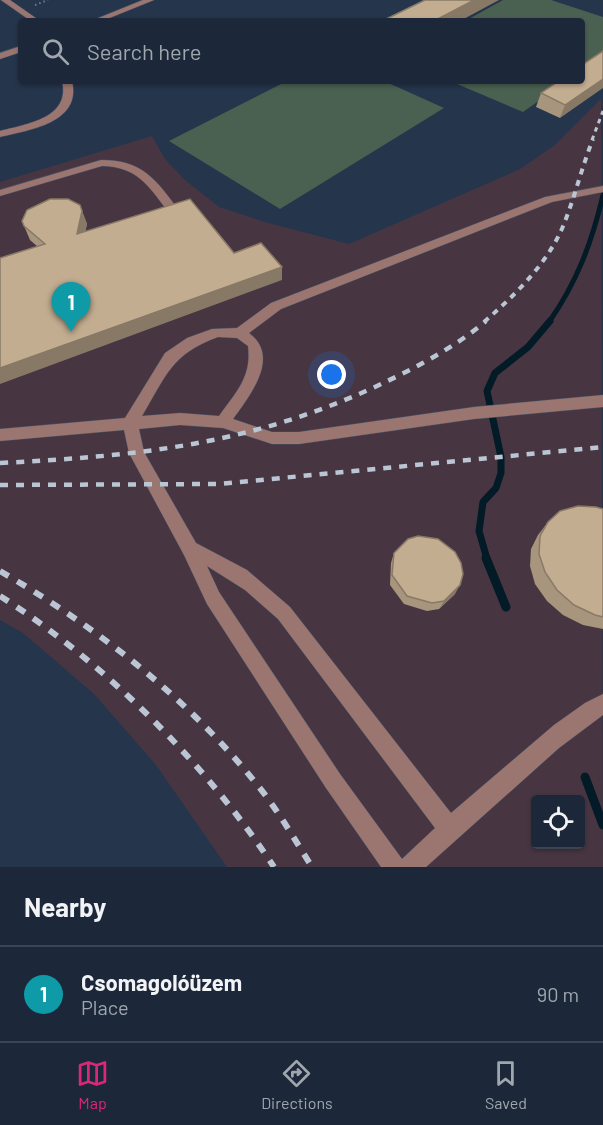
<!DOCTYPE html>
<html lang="en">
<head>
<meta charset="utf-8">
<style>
  body { margin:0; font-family:Barlow,sans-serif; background:#253041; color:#f1f3f6 }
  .controls { position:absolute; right:18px; bottom:18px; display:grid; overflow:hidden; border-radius:6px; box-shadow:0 2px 4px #0004 }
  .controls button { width:54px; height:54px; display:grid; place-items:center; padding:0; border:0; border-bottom:2px solid #3a4453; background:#1c2839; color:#f1f3f6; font:30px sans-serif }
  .you { position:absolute; left:332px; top:375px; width:21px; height:21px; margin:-15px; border:4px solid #fff; border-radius:50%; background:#1a73e8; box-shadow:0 0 0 9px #1a73e833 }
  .badge { display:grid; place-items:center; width:39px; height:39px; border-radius:50%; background:#db2777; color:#fff; font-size:20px; font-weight:700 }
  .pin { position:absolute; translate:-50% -50px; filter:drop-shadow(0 2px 3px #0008) }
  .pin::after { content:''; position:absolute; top:32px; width:21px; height:18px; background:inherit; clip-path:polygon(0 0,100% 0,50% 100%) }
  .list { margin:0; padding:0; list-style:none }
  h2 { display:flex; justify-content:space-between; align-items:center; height:78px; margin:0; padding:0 24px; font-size:26px }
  h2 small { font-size:20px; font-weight:400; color:#a0a6ae }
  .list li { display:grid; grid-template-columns:39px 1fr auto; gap:18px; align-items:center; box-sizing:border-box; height:96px; padding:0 24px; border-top:2px solid #3a4453 }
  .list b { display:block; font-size:22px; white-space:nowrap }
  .list p { margin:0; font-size:20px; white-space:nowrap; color:#a0a6ae }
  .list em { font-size:20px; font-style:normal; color:#a0a6ae }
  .icon { flex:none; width:33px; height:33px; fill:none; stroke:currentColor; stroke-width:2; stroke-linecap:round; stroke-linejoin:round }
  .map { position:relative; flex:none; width:603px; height:867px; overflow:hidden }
  .search { position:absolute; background:#1c2839; box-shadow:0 2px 4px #0004; left:18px; right:18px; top:18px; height:66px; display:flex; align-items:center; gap:15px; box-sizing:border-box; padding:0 21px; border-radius:6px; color:#a0a6ae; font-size:22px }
  .sheet { height:174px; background:#1c2839 }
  nav { display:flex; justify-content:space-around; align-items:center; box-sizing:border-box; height:84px; border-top:2px solid #3a4453; background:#1c2839; font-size:16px; color:#a0a6ae }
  nav a { display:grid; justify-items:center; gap:3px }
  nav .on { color:#db2777 }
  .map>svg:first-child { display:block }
  .industrial { fill:#473642; fill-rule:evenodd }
  .green { fill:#4a6051 }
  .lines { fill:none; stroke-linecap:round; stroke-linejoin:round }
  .stream-far2 { stroke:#021b26; stroke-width:5 }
  .stream-far1 { stroke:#021b26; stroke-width:7 }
  .stream { stroke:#021b26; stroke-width:9 }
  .minor-casing { stroke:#445368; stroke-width:1 }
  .path { stroke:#6c7a8d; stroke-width:2; stroke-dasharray:1.5 3; stroke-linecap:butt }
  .minor { fill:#9b7671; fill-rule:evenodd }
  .rail-far3 { stroke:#bbc6d5; stroke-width:3; stroke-dasharray:4.5 4.5; stroke-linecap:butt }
  .rail-far2 { stroke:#bbc6d5; stroke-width:4; stroke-dasharray:6 6; stroke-linecap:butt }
  .rail-far1 { stroke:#bbc6d5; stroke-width:4.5; stroke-dasharray:8 8; stroke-linecap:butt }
  .rail { stroke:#bbc6d5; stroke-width:6; stroke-dasharray:10 10; stroke-linecap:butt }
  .wall { fill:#a8957d }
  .shaded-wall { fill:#887966 }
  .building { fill:#c3ad91; stroke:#887966; stroke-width:1.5 }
</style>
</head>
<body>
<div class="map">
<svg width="603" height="867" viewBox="0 0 603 867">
  <rect width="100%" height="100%" fill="#25354c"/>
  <path class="industrial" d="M 601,99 L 603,867 L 227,867 L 156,765 L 94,694 L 23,633 L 0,620 L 0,182 L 152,136 L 165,159 L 185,180 L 219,207 L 268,223 L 349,244 L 520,169 L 555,145 ZM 536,800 L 580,800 L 580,844 L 536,844 Z"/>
  <g class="green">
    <polygon points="503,0 551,0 603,17 603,56 582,71 582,21 465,21"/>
    <polygon points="287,81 384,81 444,108 280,209 169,141"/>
    <polygon points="450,81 567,81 523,112"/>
  </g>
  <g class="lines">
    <path class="stream-far2" d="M 549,322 C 577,282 592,242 603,195"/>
    <polyline class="stream-far1" points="487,559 479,531 483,502 496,488 501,473 501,457 487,391 495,373 528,347 550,321"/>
    <g class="stream">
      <polyline points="486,558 506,607"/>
      <polyline points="585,777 603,825"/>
    </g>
    <defs>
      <g id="minor">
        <polygon points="1,0 10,0 40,21 31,21"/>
        <polygon points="143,0 154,0 102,21 91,21"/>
        <polygon points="21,46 21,52 0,59 0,53"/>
        <path d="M 62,81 L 72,81 C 82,123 29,130 0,137 L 0,131 C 27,124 71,118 62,81 Z"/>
        <path d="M 101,160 C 141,160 155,178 177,208 L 175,210 L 167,210 C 147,184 137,167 102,166 L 0,196 L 0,190 Z"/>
        <path d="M 603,186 L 603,192 L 552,202 L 281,309 L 249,333 C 281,357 250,395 233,419 L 272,432 L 299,432 L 474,407 L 603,395 L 603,407 L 474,419 L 299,444 L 272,444 L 223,428 L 180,425 L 139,429 L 144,452 L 196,543 L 247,570 L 290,607 L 451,813 L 554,725 L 585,703 L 603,694 L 603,715 L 559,748 L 426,867 L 381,867 L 326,788 L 207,604 L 184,555 L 129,453 L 124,430 L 0,441 L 0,429 L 125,418 L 165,353 L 187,338 L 212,329 L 237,328 L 271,303 L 545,197 ZM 218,337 L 237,338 L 248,346 C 252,377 236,392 219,416 L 180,413 L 142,416 C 166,376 171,354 218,337 ZM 207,566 L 245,590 L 278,619 L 435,828 L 402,859 L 340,774 L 219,592 Z"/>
      </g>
    </defs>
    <use href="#minor" class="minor-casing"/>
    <polyline class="path" points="35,5 48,0"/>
    <use href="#minor" class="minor"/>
    <polyline class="rail-far3" points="592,140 603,111"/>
    <path class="rail-far2" d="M 484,322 C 514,296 544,267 561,231 C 574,201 581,169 593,139"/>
    <g class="rail-far1">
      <path d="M 0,463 C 138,456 249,445 377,386 C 415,368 454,348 486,321"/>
      <polyline points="0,485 219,484 603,447"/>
    </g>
    <g class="rail">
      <path d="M 0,571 C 98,628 188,698 259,787 C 279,812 295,840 312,867"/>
      <path d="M 0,596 C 104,662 206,764 274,867"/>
    </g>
  </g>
  <g class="wall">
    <polygon points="603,51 560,118 536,107 541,93"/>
    <polygon points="82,211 87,224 85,232 234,253 282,280 38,247 30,240 22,221"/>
    <polygon points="603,509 603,629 583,625 563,615 547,601 535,584 530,566 531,549 538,535 548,522"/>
    <polygon points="394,553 455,594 439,609 427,611 404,604 390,585 391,563"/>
  </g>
  <g class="shaded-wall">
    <polygon points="474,0 499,0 460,21 434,21"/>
    <polygon points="603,79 603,88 560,118 565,105"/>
    <polygon points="82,211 87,224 82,248 77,234"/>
    <polygon points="282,267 282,280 0,384 0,368"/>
    <polygon points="460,585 455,594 439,609 444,601"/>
  </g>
  <g class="building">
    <polygon points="425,0 474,0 434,21 382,21"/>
    <polygon points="603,51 603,79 565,105 541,93 559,81 582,81 582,65"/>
    <polygon points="50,199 68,199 80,205 82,211 77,234 190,199 234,253 261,243 282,267 0,368 0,258 45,244 24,226 22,221 27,210"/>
    <polygon points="578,506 596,507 603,509 603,617 595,615 574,605 557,590 545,572 539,554 540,536 548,522 560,511"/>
    <polygon points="418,536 438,539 455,552 461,563 463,574 460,585 444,601 432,603 407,596 392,575 394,553 408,539"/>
  </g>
</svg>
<div class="controls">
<button><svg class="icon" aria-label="locate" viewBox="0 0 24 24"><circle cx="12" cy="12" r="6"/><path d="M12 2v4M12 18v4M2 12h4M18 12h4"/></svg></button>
</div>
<div class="you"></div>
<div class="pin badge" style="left:71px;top:332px;background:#0f9aa8">1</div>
<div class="search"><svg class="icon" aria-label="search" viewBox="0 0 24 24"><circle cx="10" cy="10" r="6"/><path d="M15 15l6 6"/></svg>Search here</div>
</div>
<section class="sheet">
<h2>Nearby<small></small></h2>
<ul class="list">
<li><span class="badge" style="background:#0f9aa8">1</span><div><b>Csomagolóüzem</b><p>Place</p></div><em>90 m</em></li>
</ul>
</section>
<nav>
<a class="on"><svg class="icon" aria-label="map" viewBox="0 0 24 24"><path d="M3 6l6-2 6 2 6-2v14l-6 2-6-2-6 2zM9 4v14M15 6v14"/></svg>Map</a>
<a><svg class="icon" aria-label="directions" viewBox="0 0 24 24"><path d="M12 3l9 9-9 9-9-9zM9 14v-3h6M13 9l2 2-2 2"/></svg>Directions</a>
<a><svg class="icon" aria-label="saved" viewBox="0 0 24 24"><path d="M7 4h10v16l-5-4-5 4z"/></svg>Saved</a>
</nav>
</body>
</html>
